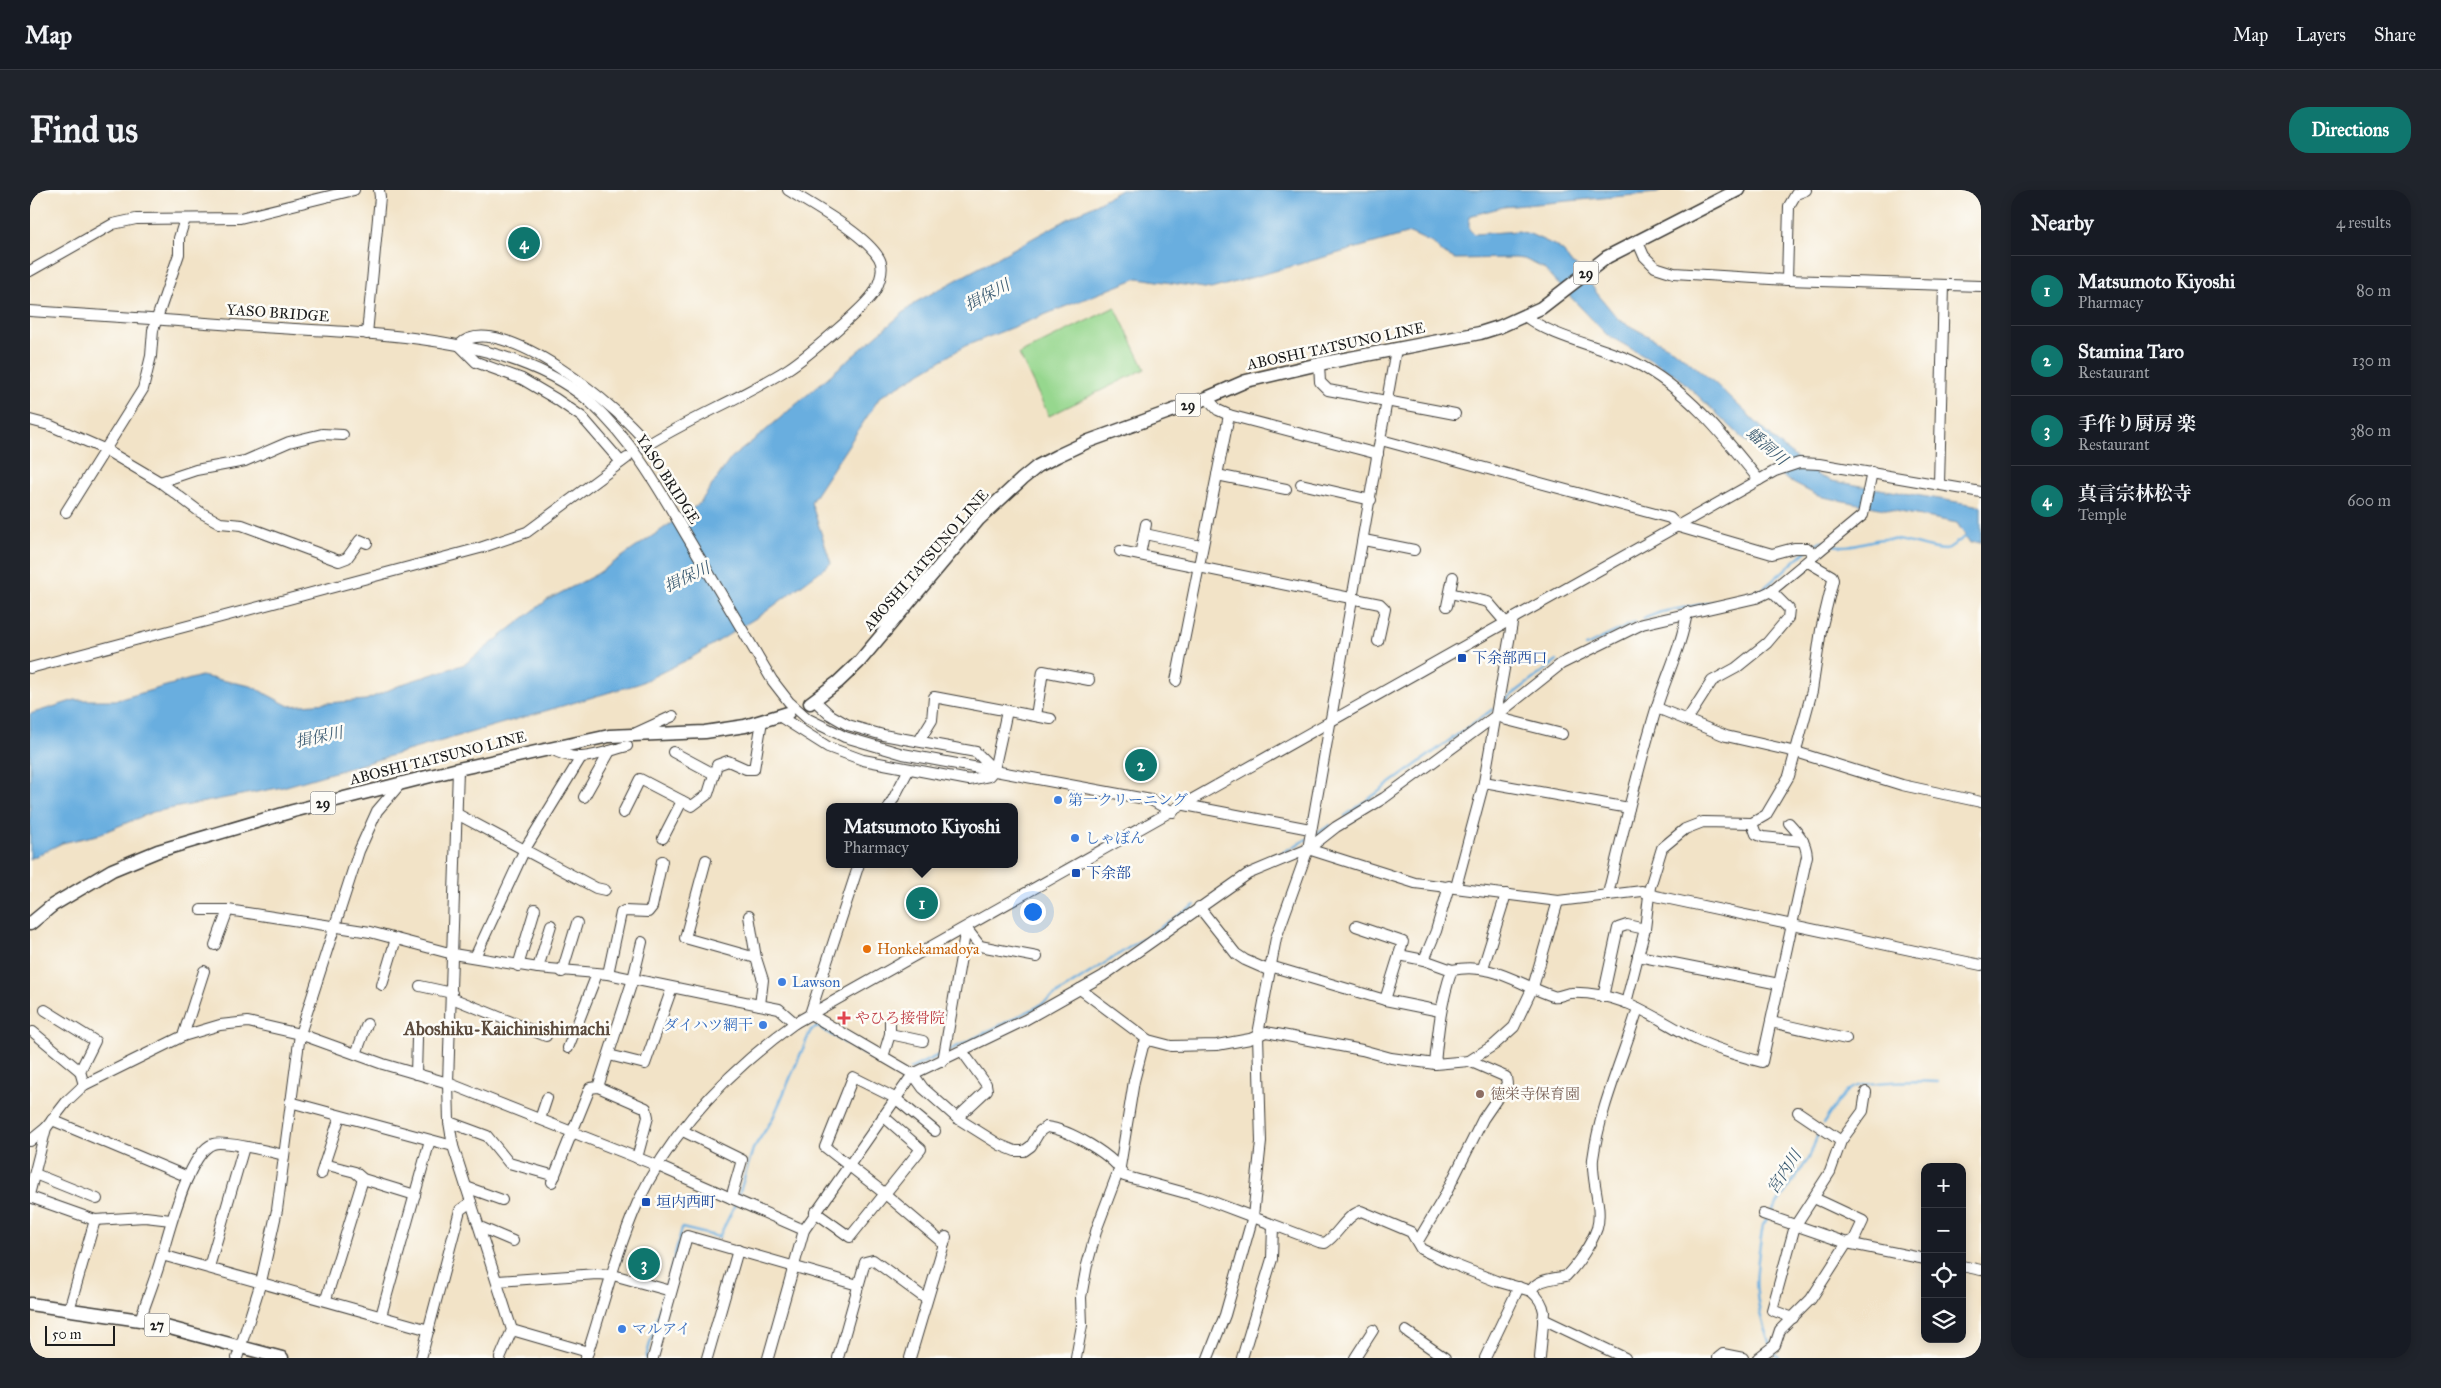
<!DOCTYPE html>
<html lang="en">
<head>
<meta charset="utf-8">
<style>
  body { margin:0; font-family:"IM FELL Great Primer","Noto Serif JP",serif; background:#20242c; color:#f1f3f6 }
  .controls { position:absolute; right:15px; bottom:15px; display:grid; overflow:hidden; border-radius:10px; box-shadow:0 2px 12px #0003 }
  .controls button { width:45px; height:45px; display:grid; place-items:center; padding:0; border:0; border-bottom:1px solid #363941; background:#171b24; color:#f1f3f6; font:25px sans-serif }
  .scale { position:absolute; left:15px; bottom:12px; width:70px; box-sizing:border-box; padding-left:5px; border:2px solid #1c1c1c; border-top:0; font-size:14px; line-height:18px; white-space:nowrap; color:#1c1c1c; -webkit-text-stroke:4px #fdfcf7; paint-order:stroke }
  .you { position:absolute; left:1002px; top:721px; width:18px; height:18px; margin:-12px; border:4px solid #fff; border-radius:50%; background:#1a73e8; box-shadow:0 0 0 8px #1a73e833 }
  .badge { display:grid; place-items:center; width:32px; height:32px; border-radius:50%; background:#0f766e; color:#fff; font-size:16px; font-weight:700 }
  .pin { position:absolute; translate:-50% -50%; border:2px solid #fff; box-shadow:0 1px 5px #0006 }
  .popup { position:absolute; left:796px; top:613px; width:192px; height:65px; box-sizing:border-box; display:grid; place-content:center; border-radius:10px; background:#171b24; filter:drop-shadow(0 1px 4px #0005); font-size:16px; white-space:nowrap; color:#9ea1a6 }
  .popup b { font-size:19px; color:#f1f3f6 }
  .popup::after { content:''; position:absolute; left:50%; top:100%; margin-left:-10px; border:10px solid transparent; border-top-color:#171b24 }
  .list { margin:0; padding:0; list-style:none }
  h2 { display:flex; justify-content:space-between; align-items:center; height:65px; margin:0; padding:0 20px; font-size:21px }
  h2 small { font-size:16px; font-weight:400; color:#9ea1a6 }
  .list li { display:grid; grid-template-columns:32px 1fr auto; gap:15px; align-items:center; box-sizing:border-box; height:70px; padding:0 20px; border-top:1px solid #363941 }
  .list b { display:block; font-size:19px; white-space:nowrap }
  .list p { margin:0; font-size:16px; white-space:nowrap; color:#9ea1a6 }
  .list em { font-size:16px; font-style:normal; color:#9ea1a6 }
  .icon { flex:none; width:28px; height:28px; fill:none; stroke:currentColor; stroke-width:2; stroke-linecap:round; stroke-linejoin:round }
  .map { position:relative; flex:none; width:1951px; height:1168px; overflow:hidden; border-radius:20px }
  header { display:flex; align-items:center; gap:30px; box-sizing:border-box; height:70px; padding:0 25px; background:#171b24; border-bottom:1px solid #363941 }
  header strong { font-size:24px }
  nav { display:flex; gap:28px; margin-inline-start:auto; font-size:18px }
  .intro { display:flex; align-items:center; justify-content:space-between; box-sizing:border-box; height:120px; padding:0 30px }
  h1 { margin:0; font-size:35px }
  .button { padding:12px 22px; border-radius:20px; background:#0f766e; color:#fff; font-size:18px; font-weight:700 }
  main { display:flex; gap:30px; padding:0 30px }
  aside { flex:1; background:#171b24; border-radius:20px; box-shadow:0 2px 12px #0003 }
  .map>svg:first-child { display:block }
  .green { fill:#96d78e; stroke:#597a55 }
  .water { fill:#69aedf; stroke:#42657e }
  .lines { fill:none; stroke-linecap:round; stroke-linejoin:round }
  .stream { stroke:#69aedf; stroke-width:2.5 }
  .minor-casing { stroke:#3c3a36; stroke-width:12 }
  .major-casing { stroke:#3c3a36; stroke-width:15 }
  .minor { stroke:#fff; stroke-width:10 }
  .major { stroke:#fff; stroke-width:12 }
  .transit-dot { fill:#1a4fb4; stroke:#fdfcf7; stroke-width:2 }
  .shop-dot { fill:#3f7fe0; stroke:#fdfcf7; stroke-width:2 }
  .food-dot { fill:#e8710a; stroke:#fdfcf7; stroke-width:2 }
  .health-dot { fill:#e0444e; stroke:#fdfcf7; stroke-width:2 }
  .education-dot { fill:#8d6e63; stroke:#fdfcf7; stroke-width:2 }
  .labels { text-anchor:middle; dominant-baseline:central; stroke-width:5; stroke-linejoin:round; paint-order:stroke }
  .shield { fill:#fdfcf7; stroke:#605f5e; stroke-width:1 }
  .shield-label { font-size:14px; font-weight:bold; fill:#1c1c1c }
  .street-label { font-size:15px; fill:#1c1c1c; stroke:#fdfcf7 }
  .transit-label { font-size:15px; fill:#164399; stroke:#fdfcf7; text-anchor:start }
  .shop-label { font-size:15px; fill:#366cbe; stroke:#fdfcf7; text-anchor:start }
  .food-label { font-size:15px; fill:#c56008; stroke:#fdfcf7; text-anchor:start }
  .health-label { font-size:15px; fill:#be3a42; stroke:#fdfcf7; text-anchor:start }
  .education-label { font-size:15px; fill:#785e54; stroke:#fdfcf7; text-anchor:start }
  .water-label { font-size:16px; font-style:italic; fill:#3f5e74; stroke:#fdfcf7 }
  .quarter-label { font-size:18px; font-weight:bold; fill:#5c4b3d; stroke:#fdfcf7 }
</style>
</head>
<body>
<header>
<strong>Map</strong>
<nav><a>Map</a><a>Layers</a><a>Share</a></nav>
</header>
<div class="intro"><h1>Find us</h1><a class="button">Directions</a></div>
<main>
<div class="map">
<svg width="1951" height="1168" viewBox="0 0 1951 1168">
  <rect width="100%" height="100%" fill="#fdfcf7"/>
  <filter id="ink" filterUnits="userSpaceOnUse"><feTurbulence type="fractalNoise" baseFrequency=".02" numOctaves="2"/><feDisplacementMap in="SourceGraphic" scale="10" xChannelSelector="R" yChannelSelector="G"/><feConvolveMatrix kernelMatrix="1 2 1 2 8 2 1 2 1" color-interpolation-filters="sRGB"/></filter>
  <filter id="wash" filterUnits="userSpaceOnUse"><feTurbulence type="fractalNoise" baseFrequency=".0096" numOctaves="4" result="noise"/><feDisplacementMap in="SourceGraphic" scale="20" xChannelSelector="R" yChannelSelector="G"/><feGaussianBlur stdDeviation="1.12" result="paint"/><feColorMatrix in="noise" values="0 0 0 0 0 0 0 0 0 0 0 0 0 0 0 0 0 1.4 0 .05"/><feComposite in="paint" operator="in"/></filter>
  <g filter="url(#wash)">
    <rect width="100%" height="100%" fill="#f2e3c7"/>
    <polygon class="green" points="1085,117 1115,179 1019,226 989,164"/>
    <polygon class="water" points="1091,0 1634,0 1627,3 1473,17 1439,26 1439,39 1444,44 1488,41 1500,44 1524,55 1534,62 1540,72 1551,79 1566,102 1589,130 1646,161 1686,194 1750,255 1789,286 1802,291 1951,316 1951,352 1940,353 1927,333 1788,306 1757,290 1646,185 1576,144 1513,78 1494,69 1484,68 1425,69 1411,62 1404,54 1380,43 1181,99 1108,88 935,156 850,207 781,312 801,373 734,423 661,468 608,494 253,597 123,622 67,645 32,653 0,669 0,524 45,510 87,510 171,486 221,496 259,516 336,510 375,493 435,474 517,410 567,384 669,314 701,268 729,246 886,112"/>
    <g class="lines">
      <g class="stream">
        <path d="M 1803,355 C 1821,359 1836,350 1854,349 C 1876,348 1895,360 1916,360 L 1938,345"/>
        <polyline points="1780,357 1791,351 1796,353"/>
        <polyline points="1715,406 1733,399 1776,361"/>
        <polyline points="1613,429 1631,422 1700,409"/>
        <polyline points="1556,456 1605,432"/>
        <polyline points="1471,513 1527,471"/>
        <polyline points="1315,626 1463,519"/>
        <polyline points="1284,646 1300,635"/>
        <polyline points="1235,672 1277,649"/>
        <polyline points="918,861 1007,817 1165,715"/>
        <polyline points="880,879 911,864"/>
        <path d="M 1793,934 C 1801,922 1808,909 1819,900 C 1833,890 1890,891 1908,892"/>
        <polyline points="708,1008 723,959 742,930 781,840 788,837 868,884 872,882"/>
        <polyline points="1740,1024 1779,968 1790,939"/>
        <path d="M 1737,1029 L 1733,1035 C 1725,1083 1721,1108 1740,1154"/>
        <polyline points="636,1097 652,1038 689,1047 706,1013"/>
        <polyline points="1744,1161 1749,1168"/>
        <polyline points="616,1168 634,1102"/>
      </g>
    </g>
  </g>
  <g filter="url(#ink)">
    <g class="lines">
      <defs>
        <g id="minor">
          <polyline points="1607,50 1614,66 1625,77 1644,83 1757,90 1951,96"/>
          <polyline points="0,81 83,34 106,29 210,28 324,0"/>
          <polyline points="1757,90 1759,16 1766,4 1776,0"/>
          <path d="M 0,121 C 77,126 155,131 232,137 C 334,144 479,142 560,212 C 602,250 630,300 658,348 C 686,395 714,442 742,490 L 759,512 L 778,529 L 815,547 L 873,564 L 1121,610 L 1143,622"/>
          <path d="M 1495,126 C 1523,148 1571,156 1604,172 C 1656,198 1694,246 1729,290"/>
          <polyline points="337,144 350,7 349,0"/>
          <polyline points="1289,174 1290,192 1298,200 1425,224"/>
          <polyline points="1177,208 1188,220 1199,225 1348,264"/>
          <polyline points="0,230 19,235 74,259 130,292 170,322 190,333 212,335 309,371 317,368 330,350 337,353"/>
          <polyline points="1351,250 1640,328 1649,337 1742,364 1764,358 1777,358 1785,365"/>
          <path d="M 614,257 C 660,228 712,208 758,179 C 775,168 837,116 845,101 C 850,91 855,78 849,68 C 834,43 783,16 758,0"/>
          <path d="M 591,272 L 552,227 L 526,209 L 492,189 L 446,172 L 429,155 C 468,116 595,222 618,255"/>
          <polyline points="1187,285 1256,299"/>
          <polyline points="130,292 166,280 215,271 259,252 292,244 313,245"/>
          <polyline points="1271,294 1341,310"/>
          <polyline points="1909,294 1914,95"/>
          <polyline points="36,322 113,199 121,166 123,140 149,64 149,48 155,29"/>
          <polyline points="1115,344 1171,356"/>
          <polyline points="1334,350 1384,360"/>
          <polyline points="1090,361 1350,414 1355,419 1348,451"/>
          <polyline points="1110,365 1116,334"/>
          <polyline points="1420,403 1458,412 1476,433"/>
          <polyline points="1417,416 1423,387"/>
          <polyline points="845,435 873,413"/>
          <polyline points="0,478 450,358 497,342 597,268"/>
          <polyline points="1146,491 1199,225"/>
          <polyline points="784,510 799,524 818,535 853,545 946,562 964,580"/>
          <polyline points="1627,518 1696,546 1766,562 1872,595 1951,612"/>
          <polyline points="1467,525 1477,530 1532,544"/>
          <polyline points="749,526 798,557 833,570 939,590 959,586 964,580 977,521"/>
          <polyline points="1006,526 1013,481 1059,490"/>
          <polyline points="1657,530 1682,491 1706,478 1737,453 1758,428 1759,419 1741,401"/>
          <polyline points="606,543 643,526"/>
          <polyline points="889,551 902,530 904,507 1021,529"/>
          <path d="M 520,558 C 547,575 568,564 597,556"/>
          <polyline points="643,562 684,584"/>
          <polyline points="428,579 418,893 419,932 423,956 482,1140 470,1168"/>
          <polyline points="1454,592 1599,618"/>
          <polyline points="554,607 580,561"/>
          <polyline points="1155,615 1280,639"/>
          <polyline points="859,617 879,579"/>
          <polyline points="593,623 610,589 662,616 678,604 687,575 698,571 716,579 724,579 732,531"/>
          <polyline points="427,624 566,698 575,700"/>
          <polyline points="1722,633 1726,644 1733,647 1773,651"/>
          <polyline points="633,648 652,611"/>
          <polyline points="1278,659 1385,693 1528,711 1612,701 1621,705 1951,775"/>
          <polyline points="676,670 655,748 726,768"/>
          <path d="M 829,674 L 780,824 L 883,884 L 893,898 L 927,928 L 970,955 L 985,961 L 994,961 L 1001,956 L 1010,941 L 1016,937 C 1038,939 1086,966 1094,986 L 1170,1007 L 1289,1052 L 1295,1053 C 1309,1044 1315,1026 1331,1021 L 1381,1042 L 1391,1059 L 1420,1073 L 1466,1091 L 1501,1101 C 1507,1106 1513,1114 1514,1122 L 1510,1168"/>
          <polyline points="1426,697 1454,592 1483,428"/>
          <path d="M 1578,704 C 1593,641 1608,578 1627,516 C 1637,484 1652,455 1657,422"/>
          <polyline points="1169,717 1206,764 1215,770 1240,781"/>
          <polyline points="171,720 198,720 340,742 423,764 508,778 578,784 749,819 765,833"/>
          <polyline points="719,726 726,768 733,790 730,815"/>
          <polyline points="1326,736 1373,752 1355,810"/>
          <polyline points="936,738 950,756 1007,767"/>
          <polyline points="185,755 198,720"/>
          <polyline points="1369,765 1394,770 1422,780"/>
          <polyline points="1608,766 1749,794"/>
          <polyline points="445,767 495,659 550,569"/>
          <polyline points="1394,770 1406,741 1419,696"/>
          <polyline points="488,776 505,719"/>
          <polyline points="1240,776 1355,810 1410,821"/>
          <polyline points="508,778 521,735"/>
          <polyline points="1453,778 1476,704"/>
          <polyline points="532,782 547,733"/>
          <polyline points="578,784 591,723 594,721 618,722 622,717 632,671"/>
          <polyline points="352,795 366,749"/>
          <polyline points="390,796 422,803"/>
          <polyline points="1050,799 1118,850 1141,856 1187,855 1220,849 1236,842 1332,860 1361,868 1405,874 1439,871 1464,855 1484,837 1503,797 1528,711"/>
          <polyline points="1573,807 1588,738 1597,735 1615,739"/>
          <polyline points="422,808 516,846"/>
          <polyline points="1596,813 1615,739 1620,697 1632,658 1655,639 1673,632 1722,633 1736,625 1759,586 1782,501 1791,440 1803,390 1802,386 1778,372"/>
          <polyline points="15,820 65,851 50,881"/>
          <polyline points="1741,832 1816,849"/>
          <polyline points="3,842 50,881 54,895"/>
          <polyline points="860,844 893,851"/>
          <polyline points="153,846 174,781"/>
          <polyline points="538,858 567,784"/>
          <polyline points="326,864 337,834"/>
          <polyline points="579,865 615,874 642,798"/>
          <polyline points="853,867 860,844 860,829"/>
          <polyline points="913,871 936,738"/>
          <path d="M 1405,874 C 1408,841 1411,811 1422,780 C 1463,772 1487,794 1523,806 C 1529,808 1535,803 1541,803 C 1559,802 1580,807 1597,813 C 1622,823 1643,838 1667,850 C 1688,860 1710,866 1732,872 L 1777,666 C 1776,652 1769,644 1759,633"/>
          <polyline points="386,884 387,848"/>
          <polyline points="568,897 616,918 618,927 607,968"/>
          <polyline points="260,912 423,956"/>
          <polyline points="1768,922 1811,951"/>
          <polyline points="927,928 957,900 956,894 932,861"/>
          <polyline points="510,929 517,908"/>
          <polyline points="22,930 158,987"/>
          <polyline points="419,932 457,946 479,973 525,986"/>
          <polyline points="653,941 712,970 701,1008"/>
          <polyline points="905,941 865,908 823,887 795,957 854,1003 914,1054"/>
          <polyline points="0,951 16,938"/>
          <polyline points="294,974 325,982 333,989 385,1005"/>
          <polyline points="5,984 67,1009"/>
          <polyline points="291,984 310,926"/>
          <polyline points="522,992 560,898 568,897 603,789 612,752"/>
          <polyline points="436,997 472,1010"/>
          <polyline points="0,1001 16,938 37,911 54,895 153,846 190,835 218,832 270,844 353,874 418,893 628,976 774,1040"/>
          <polyline points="0,1007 65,1030 115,1027 141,1030"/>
          <polyline points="785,1022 820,1047 891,959 853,926"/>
          <polyline points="1733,1024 1817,1053 1895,1069"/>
          <polyline points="450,1037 483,1051"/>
          <polyline points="1388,1051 1414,1007 1453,929 1477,894 1476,887 1439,871"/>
          <polyline points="132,1065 399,1140"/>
          <polyline points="1932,1076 1951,1080"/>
          <polyline points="179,1077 214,957"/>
          <polyline points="468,1091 567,1084 583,1085 641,1101"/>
          <path d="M 1501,1101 C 1506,1089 1524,1089 1536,1086 C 1547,1075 1562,1053 1567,1038 C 1573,1018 1561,990 1563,969 C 1570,917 1593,868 1608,818"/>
          <polyline points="296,1109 333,989"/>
          <polyline points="39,1120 65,1030"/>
          <polyline points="351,1126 400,950"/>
          <polyline points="1763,1128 1742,1120 1765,1036 1800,982 1811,951 1833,921 1836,902"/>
          <polyline points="1513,1129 1595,1168"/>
          <path d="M 110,1130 C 117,1109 126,1087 132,1065 C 139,1041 159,962 183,954 C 194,950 241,962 254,965"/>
          <polyline points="482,1140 558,1162"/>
          <polyline points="1376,1141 1415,1168"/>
          <polyline points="207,1168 231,1092 247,1020 270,844 329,661 347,621 371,593"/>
          <polyline points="391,1168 430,1020 441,1012"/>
          <path d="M 556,1168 C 573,1116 586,1062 608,1012 C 642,939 701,879 765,833 L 1745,281 L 1769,273 L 1789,274 L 1951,302"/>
          <polyline points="623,1168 657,1046 828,1095"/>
          <polyline points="677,1168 708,1060"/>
          <polyline points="738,1168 774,1040 883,884 995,830 1073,786 1218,684 1278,659 1306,637 1354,608 1467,525 1531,474 1612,434 1726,408 1741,401 1833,325 1842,282"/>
          <polyline points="808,1168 835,1072 843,1070 896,1109"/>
          <polyline points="880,1168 916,1047"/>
          <polyline points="1046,1168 1052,1135 1051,1107 1057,1075 1067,1038 1090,977 1104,891 1113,856 1118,850"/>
          <polyline points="1178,1168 1195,1125 1223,1026 1231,952 1228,844 1246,748 1278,659 1366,159"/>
          <polyline points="1212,1168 1242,1069 1243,1035"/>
          <polyline points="1325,1168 1343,1140"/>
          <polyline points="1455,1168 1489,1097"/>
          <polyline points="1688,1168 1693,1164 1713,1168"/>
          <polyline points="1728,1168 1745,1155 1750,1140 1781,1109 1817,1053 1824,1050 1833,1031 1784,1008"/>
        </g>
        <g id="major">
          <polyline points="780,513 808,492 829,472 949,329 992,289 1008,276 1027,266 1059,251 1177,208 1216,191 1289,174 1450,143 1469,137 1511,118 1577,67 1708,0"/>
          <polyline points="0,734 23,715 82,680 128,661 263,621 428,579 579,546 675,542 715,536 758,523"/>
          <polyline points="0,1114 110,1130 252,1168"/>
        </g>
      </defs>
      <use href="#minor" class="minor-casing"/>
      <use href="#major" class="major-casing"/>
      <use href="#minor" class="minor"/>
      <use href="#major" class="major"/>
    </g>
  </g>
  <g class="transit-dot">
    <rect x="1427" y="463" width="10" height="10" rx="2.5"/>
    <rect x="1041" y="678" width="10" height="10" rx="2.5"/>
    <rect x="611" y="1007" width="10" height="10" rx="2.5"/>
  </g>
  <g class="shop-dot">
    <circle cx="1028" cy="610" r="5"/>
    <circle cx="1045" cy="648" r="5"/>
    <circle cx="752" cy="792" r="5"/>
    <circle cx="733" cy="835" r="5"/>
    <circle cx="592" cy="1139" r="5"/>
  </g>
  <circle class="food-dot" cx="837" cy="759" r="5"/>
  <path class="health-dot" d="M811.5 820.5h5v5h5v5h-5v5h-5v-5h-5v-5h5z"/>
  <circle class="education-dot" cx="1450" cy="904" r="5"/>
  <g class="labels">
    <g class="shield">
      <rect x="1543.5" y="71.5" width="25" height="23" rx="4"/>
      <rect x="1145.5" y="203.5" width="25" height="23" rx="4"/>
      <rect x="280.5" y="601.5" width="25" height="23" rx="4"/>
      <rect x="114.5" y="1123.5" width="25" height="23" rx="4"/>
    </g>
    <g class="shield-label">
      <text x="1556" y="83">29</text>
      <text x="1158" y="215">29</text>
      <text x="293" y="613">29</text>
      <text x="127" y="1135">27</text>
    </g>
    <g class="street-label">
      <text transform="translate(248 123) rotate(4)">YASO BRIDGE</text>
      <text transform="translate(1306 156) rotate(-12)">ABOSHI TATSUNO LINE</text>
      <text transform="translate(638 289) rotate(57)">YASO BRIDGE</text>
      <text transform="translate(896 370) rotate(-49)">ABOSHI TATSUNO LINE</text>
      <text transform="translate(408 568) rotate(-14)">ABOSHI TATSUNO LINE</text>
    </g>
    <g class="transit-label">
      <text x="1442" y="468">下余部西口</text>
      <text x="1056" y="683">下余部</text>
      <text x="626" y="1012">垣内西町</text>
    </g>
    <g class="shop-label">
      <text x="1038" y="610">第一クリーニング</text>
      <text x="1055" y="648">しゃぼん</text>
      <text x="762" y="792">Lawson</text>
      <text x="723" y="835" text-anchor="end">ダイハツ網干</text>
      <text x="602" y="1139">マルアイ</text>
    </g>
    <g class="food-label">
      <text x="847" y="759">Honkekamadoya</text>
    </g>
    <g class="health-label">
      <text x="825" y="828">やひろ接骨院</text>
    </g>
    <g class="education-label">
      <text x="1460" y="904">徳栄寺保育園</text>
    </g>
    <g class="water-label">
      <text transform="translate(957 105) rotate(-28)">揖保川</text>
      <text transform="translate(1737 256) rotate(41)">蟠洞川</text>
      <text transform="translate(657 387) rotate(-25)">揖保川</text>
      <text transform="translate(289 547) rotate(-12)">揖保川</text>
      <text transform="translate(1754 982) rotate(-57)">宮内川</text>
    </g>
    <g class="quarter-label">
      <text x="477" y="839">Aboshiku-Kaichinishimachi</text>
    </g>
  </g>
</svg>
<div class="controls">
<button>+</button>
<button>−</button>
<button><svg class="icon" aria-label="locate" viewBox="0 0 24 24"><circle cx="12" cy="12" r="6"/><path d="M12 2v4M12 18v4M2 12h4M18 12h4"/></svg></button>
<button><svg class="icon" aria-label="layers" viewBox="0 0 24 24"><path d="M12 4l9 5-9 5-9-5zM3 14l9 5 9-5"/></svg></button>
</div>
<div class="scale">50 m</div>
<div class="you"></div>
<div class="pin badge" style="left:892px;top:713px">1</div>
<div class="popup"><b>Matsumoto Kiyoshi</b>Pharmacy</div>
<div class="pin badge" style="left:1111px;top:575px">2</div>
<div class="pin badge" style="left:614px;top:1074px">3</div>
<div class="pin badge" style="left:494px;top:53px">4</div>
</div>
<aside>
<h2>Nearby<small>4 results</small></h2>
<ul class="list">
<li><span class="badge">1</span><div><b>Matsumoto Kiyoshi</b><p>Pharmacy</p></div><em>80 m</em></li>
<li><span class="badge">2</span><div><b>Stamina Taro</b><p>Restaurant</p></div><em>130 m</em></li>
<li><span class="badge">3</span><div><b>手作り厨房 楽</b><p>Restaurant</p></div><em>380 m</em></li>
<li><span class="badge">4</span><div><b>真言宗林松寺</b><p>Temple</p></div><em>600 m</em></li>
</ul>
</aside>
</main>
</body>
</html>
